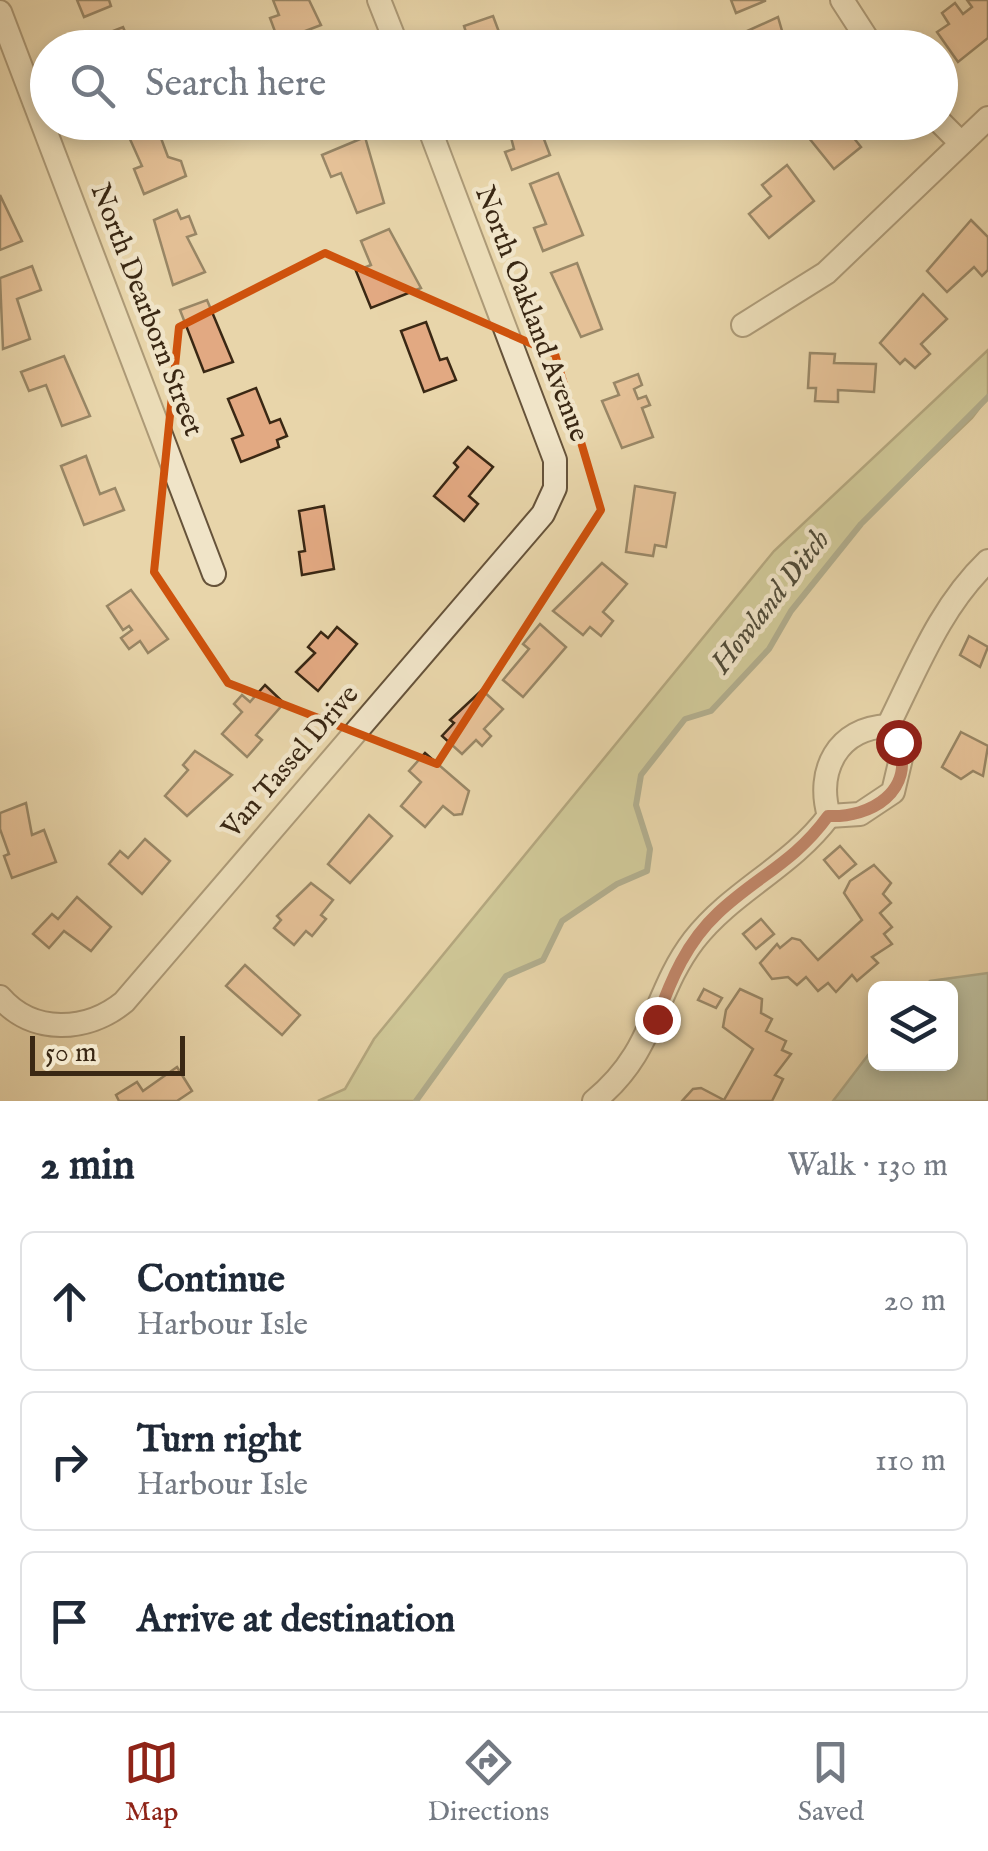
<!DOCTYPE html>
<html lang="en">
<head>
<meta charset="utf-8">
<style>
  body { margin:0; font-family:"IM FELL English",serif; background:#f2f2f3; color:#1f2937 }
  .controls { position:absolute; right:30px; bottom:30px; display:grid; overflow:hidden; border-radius:15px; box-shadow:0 5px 15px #0003 }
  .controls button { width:90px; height:90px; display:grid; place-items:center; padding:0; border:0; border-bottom:2px solid #e0e1e3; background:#fff; color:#1f2937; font:50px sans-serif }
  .scale { position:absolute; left:30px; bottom:25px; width:155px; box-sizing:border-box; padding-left:10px; border:5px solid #3a2814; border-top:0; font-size:28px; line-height:35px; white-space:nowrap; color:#3a2814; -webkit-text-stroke:8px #f0e4c8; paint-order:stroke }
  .stop { position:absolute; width:30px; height:30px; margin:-22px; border:8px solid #8f2418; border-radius:50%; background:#fff }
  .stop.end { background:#8f2418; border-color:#fff; box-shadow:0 2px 10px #0008 }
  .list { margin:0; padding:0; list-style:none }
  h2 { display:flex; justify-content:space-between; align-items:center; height:130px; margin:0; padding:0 40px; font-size:42px }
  h2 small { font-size:32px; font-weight:400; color:#747a83 }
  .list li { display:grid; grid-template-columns:65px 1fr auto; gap:30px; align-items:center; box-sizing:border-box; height:140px; margin:0 20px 20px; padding:0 20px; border:2px solid #e0e1e3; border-radius:15px }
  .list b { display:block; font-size:38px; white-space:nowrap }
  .list p { margin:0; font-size:32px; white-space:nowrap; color:#747a83 }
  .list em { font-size:32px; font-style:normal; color:#747a83 }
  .icon { flex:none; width:55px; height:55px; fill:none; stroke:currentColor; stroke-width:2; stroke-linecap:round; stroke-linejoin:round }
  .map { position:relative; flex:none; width:988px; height:1101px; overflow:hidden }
  .search { position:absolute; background:#fff; box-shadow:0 5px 15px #0003; left:30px; right:30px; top:30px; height:110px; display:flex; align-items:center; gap:25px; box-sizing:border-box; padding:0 35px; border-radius:55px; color:#747a83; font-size:38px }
  .sheet { height:610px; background:#fff }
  nav { display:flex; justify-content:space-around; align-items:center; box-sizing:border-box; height:140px; border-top:2px solid #e0e1e3; background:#fff; font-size:28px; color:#747a83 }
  nav a { display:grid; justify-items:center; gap:5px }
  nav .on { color:#8f2418 }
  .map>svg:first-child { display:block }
  .green { fill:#b7bd87; stroke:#78724e; stroke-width:2.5 }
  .water { fill:#97b9a9; stroke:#727f6d; stroke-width:2.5 }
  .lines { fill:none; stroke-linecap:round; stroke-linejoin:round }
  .stream { stroke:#727f6d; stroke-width:6 }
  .building { fill:#e2a982; stroke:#3a2814; stroke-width:2.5 }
  .minor-casing { stroke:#66533a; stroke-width:26 }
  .minor { stroke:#f0e4c8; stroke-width:22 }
  .route { stroke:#8f2418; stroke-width:12 }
  .marked { fill:none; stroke:#ce520d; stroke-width:8; stroke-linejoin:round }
  .labels { text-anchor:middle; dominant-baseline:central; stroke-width:9; stroke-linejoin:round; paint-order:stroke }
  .street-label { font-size:28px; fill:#3a2814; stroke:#f0e4c8 }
  .water-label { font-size:30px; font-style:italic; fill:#514c39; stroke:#f0e4c8 }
</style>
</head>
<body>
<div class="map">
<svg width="988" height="1101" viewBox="0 0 988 1101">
  <rect width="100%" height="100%" fill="#e8d5aa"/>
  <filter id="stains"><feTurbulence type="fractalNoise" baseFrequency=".002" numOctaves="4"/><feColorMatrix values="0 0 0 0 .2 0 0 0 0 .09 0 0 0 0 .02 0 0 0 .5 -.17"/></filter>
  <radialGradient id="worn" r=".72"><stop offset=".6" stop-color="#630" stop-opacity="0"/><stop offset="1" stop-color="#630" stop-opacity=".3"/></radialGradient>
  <polygon class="green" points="988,350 988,397 972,418 861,524 791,611 769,649 711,711 685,719 641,775 636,805 650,849 647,871 617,884 562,921 543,960 506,976 416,1101 318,1101 345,1089 374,1039 774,551"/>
  <polygon class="water" points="988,973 988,1101 833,1101 875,1046 876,1064 950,1064 950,988 922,988 930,981"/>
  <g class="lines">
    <polyline class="stream" points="416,1101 506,976 543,960 562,921 617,884 647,871 650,849 636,805 641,775 685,719 711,711 769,649 791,611 861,524 988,397"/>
  </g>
  <g class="building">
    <polygon points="77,0 109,0 111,6 84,17"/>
    <polygon points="273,0 309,0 321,25 287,38 286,34 277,37 270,18 279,15"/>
    <polygon points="731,0 765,0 765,1 736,13"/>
    <polygon points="967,0 988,0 988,38 958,62 937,32 949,24 942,13 955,3 963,14 972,7"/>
    <polygon points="493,16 505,48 471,48 464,26"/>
    <polygon points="778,17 787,48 751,48 745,32"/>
    <polygon points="123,27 132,48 78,48 77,45"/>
    <polygon points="140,122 155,122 168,157 181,161 186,176 144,194 134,169 142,166 125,128"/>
    <polygon points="507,122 558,122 559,127 542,134 550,155 512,170 505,152 514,149"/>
    <polygon points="796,122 841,122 861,147 834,169"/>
    <polygon points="365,137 384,203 357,213 341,173 331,177 322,155"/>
    <polygon points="787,165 814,201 769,238 749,214 771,196 762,185"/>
    <polygon points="558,173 583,235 543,251 534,228 546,224 530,184"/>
    <polygon points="0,195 22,241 0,250"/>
    <polygon points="177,210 181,219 189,216 196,234 187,237 205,272 173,285 154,220"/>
    <polygon points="971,220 988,237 988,270 982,276 974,267 947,292 927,271"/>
    <polygon points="389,229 421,288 371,308 356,271 371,265 361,241"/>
    <polygon points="577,263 602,329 581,337 551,273"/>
    <polygon points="32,266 41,290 17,299 30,339 3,349 0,278"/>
    <polygon points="923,294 947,319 921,344 930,354 915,368 905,359 900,364 880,343"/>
    <polygon points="207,300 233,362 204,372 180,310"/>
    <polygon points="426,322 440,360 447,358 456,380 424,392 401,331"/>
    <polygon points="810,353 835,354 834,363 876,364 874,392 838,390 838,402 815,401 816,388 808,388"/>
    <polygon points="64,356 90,416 62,426 46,385 29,391 21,372"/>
    <polygon points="638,374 642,385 634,389 638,399 646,396 650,405 642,408 653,437 622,448 602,401 619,395 614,383"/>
    <polygon points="256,388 270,423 280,419 287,436 277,440 279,447 241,462 232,439 243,435 228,399"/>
    <polygon points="468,447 493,467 469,496 478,504 464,521 434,496 458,467 454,463"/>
    <polygon points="86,456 100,494 115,488 124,510 84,525 61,466"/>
    <polygon points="635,486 675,493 666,547 655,545 653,556 626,552"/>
    <polygon points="324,506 334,569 302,575 299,552 305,551 299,511"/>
    <polygon points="602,563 627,584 603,612 613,621 601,636 590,627 583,635 553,611"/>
    <polygon points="131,590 168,639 148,653 140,641 129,649 121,638 132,630 129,626 123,630 107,606"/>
    <polygon points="540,624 566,647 523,697 503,680 529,649 523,644"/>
    <polygon points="337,627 357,644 318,691 296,672 315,653 308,647 321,632 328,638"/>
    <polygon points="969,636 988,647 980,667 960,655"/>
    <polygon points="265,685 284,703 256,735 262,740 247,757 222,734 242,712 234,704 242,695 250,702"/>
    <polygon points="482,690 503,709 484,729 491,736 482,746 476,740 462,754 442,736 454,723 450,720"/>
    <polygon points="961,732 988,746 983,776 973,771 961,779 942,767"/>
    <polygon points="195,751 232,775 187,816 165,796 188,770 183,765"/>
    <polygon points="425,753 469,791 462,814 454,815 443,806 425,827 401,806 421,782 409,771"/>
    <polygon points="26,803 32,835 44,830 56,862 12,878 4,856 9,854 0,829 0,813"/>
    <polygon points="369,815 392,836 350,883 328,864"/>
    <polygon points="145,839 170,861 142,894 109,864 120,851 128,858"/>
    <polygon points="840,846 856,864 839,878 824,860"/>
    <polygon points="874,865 891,883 883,894 891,903 880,913 892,927 884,934 892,944 872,957 878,963 857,981 852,975 836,992 828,983 818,991 806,977 797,985 788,977 772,979 760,963 777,944 780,948 792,938 800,940 818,960 862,920 844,893 850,881"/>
    <polygon points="311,883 333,900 321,915 326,919 312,936 306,931 294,945 274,928 281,920 277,916"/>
    <polygon points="77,897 111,927 91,951 64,931 49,948 33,934 52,914 58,919"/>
    <polygon points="761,919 774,934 756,949 743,934"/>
    <polygon points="245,965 300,1015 282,1035 226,986"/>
    <polygon points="704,989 722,998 716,1008 698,1000"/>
    <polygon points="740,989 762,999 761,1013 772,1019 766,1031 786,1041 782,1050 791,1054 775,1075 783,1079 772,1101 682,1101 693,1089 701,1088 724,1100 753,1049 723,1027 726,1010"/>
    <polygon points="177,1067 192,1091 177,1101 119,1101 116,1095 137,1082 143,1091"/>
  </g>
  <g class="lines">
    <defs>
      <g id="minor">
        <polyline points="379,0 398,48"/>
        <polyline points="842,0 873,48"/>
        <polyline points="0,12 214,574"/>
        <polyline points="940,122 961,143"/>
        <polyline points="743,325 826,273 988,118"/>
        <path d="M 888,726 C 917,668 940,607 988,561"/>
        <polyline points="829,816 860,814 893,792 902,754 888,726"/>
        <path d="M 829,816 C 816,771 837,728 888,726"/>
        <path d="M 0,997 C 33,1035 87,1032 124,1002 L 543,514 L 555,488 L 555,460 L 427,122"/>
        <path d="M 594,1101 C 656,1051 652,995 694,940 C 732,891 791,867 829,816"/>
      </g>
    </defs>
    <use href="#minor" class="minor-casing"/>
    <use href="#minor" class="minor"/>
  </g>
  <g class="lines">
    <path class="route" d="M 657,1019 C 671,979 687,942 718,913 C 757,876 794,863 828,816 C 871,818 916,791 898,742"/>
  </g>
  <path d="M0 0H988V1101H0ZM 325,253 L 555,354 L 601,510 L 437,764 L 228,683 L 154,572 L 179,327 Z" fill="#e8d5aa" fill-opacity=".55" fill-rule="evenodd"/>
  <path class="marked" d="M 325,253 L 555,354 L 601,510 L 437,764 L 228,683 L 154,572 L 179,327 Z"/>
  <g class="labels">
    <g class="street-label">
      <text transform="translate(146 310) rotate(69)">North Dearborn Street</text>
      <text transform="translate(531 314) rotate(69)">North Oakland Avenue</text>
      <text transform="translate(291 762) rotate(-49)">Van Tassel Drive</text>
    </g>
    <g class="water-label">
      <text transform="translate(771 602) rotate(-52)">Howland Ditch</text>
    </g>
  </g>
  <rect width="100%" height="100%" filter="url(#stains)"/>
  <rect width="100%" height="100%" fill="url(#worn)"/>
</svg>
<div class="controls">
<button><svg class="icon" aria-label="layers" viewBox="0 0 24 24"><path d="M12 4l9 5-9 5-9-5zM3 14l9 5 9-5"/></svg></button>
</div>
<div class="scale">50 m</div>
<div class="stop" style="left:898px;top:742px"></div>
<div class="stop end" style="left:657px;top:1019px"></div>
<div class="search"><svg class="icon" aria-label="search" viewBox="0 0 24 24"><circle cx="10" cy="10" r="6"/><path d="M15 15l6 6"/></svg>Search here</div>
</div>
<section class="sheet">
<h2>2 min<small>Walk · 130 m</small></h2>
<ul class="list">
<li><svg class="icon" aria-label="ahead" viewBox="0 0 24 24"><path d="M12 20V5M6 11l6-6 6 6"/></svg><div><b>Continue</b><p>Harbour Isle</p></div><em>20 m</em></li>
<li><svg class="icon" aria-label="right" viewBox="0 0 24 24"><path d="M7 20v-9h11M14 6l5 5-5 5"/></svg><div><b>Turn right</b><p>Harbour Isle</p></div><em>110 m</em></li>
<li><svg class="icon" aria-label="arrive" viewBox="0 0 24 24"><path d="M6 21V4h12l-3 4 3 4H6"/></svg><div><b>Arrive at destination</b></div></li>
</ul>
</section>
<nav>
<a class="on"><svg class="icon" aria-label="map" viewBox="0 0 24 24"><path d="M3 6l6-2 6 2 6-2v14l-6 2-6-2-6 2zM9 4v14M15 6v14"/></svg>Map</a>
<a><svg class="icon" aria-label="directions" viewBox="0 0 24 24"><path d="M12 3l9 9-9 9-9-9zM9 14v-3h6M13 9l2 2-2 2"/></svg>Directions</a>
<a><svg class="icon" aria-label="saved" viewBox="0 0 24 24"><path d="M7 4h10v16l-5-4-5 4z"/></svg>Saved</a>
</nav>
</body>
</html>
